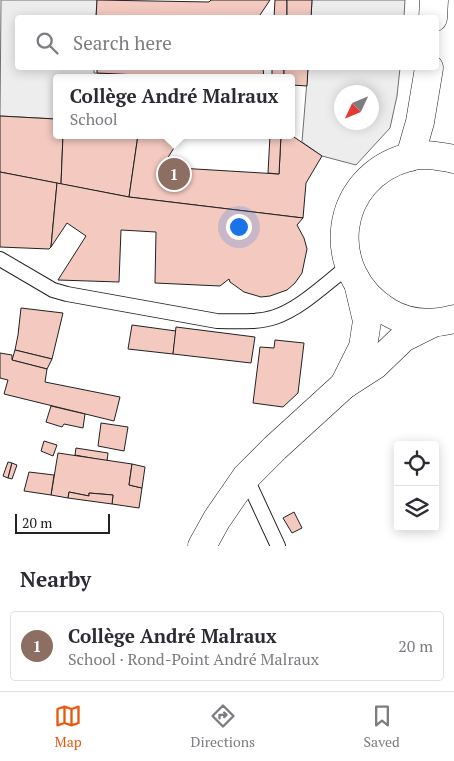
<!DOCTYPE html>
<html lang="en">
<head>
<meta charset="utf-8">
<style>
  body { margin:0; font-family:"PT Serif",serif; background:#f2f2f3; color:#2b2b33 }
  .controls { position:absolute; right:15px; bottom:15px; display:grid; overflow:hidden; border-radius:5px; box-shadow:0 2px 12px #0003 }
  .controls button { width:45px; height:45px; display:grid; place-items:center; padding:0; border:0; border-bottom:1px solid #e1e1e2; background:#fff; color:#2b2b33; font:25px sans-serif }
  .compass { position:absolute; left:334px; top:85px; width:45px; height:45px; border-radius:50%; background:#fff; box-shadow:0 2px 12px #0003; rotate:226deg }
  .scale { position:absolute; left:15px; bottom:12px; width:95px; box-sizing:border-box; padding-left:5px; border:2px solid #222; border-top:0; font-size:14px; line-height:18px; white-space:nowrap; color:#222; -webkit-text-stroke:4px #fff; paint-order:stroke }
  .you { position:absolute; left:238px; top:226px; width:18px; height:18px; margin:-12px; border:4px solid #fff; border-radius:50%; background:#1a73e8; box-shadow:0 0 0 8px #1a73e833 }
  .badge { display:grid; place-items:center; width:32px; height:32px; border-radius:50%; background:#ea580c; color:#fff; font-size:16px; font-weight:700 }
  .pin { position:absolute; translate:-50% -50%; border:2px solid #fff; box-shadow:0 1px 5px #0006 }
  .popup { position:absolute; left:53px; top:74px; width:242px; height:65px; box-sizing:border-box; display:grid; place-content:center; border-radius:5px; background:#fff; filter:drop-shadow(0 1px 4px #0005); font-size:16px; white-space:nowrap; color:#7c7c81 }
  .popup b { font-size:19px; color:#2b2b33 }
  .popup::after { content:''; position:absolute; left:50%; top:100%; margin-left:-10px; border:10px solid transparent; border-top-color:#fff }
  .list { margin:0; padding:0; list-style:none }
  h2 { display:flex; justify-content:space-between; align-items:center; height:65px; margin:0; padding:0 20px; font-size:21px }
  h2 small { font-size:16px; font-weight:400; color:#7c7c81 }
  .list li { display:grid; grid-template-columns:32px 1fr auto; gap:15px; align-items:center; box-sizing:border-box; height:70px; margin:0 10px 10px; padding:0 10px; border:1px solid #e1e1e2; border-radius:5px }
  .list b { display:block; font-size:19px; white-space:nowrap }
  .list p { margin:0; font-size:16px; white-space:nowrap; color:#7c7c81 }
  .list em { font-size:16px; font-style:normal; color:#7c7c81 }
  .icon { flex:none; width:28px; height:28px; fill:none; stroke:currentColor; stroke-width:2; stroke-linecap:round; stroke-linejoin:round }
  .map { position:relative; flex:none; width:454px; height:546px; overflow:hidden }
  .search { position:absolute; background:#fff; box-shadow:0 2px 12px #0003; left:15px; right:15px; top:15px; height:55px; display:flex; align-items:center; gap:12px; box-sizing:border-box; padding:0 18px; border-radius:5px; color:#7c7c81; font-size:19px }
  .sheet { height:145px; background:#fff }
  nav { display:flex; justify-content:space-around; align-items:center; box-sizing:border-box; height:70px; border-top:1px solid #e1e1e2; background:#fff; font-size:14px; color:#7c7c81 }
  nav a { display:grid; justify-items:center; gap:2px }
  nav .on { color:#ea580c }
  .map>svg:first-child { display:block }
  .parking { fill:#ededed; stroke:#6f6f6f; fill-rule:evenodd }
  .building { fill:#f3c9c0; stroke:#222 }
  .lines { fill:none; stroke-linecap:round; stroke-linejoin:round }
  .lane-casing { stroke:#222; stroke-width:16 }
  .street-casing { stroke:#222; stroke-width:29 }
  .lane { stroke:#fff; stroke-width:14 }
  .street { stroke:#fff; stroke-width:28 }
</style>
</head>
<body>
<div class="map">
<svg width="454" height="546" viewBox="0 0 454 546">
  <rect width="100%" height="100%" fill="#fff"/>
  <g class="parking">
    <polygon points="1,0 97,0 96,17 18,18 18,68 94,68 94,73 138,75 136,78 56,78 56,119 0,116"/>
    <polygon points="312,0 405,0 404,17 311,18"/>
    <path d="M 308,68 L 400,68 L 397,96 L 390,128 L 356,165 L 322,156 L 302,142 ZM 342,92 L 372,92 L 372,122 L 342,122 Z"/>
  </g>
  <g class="building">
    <polygon points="97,0 209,2 211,0 270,0 258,18 96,18"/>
    <polygon points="275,0 287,0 287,18 274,18"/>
    <polygon points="287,0 312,0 311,18 287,18"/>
    <polygon points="97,68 263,68 264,78 136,78 138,75 97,73"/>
    <rect x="272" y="68" width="12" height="10"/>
    <polygon points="284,68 308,68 307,86 292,85 292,78 284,78"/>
    <polygon points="0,116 56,119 56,135 63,135 61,184 0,172"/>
    <polygon points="63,135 138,135 129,197 61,184"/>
    <polygon points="138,135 182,135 162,167 279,174 281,135 291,135 322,156 306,183 303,218 129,197"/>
    <polygon points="270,135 281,135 279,174 268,173"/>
    <polygon points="0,172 57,183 51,247 49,249 0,247"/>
    <polygon points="57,183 129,197 303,218 297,225 304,238 307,249 302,273 295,283 287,290 270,296 261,297 244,292 230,282 229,279 220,286 155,283 156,232 121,230 119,282 58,280 86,236 67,223 51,247"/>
    <polygon points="21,308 63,313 52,359 15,350 18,335"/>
    <polygon points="132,325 176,331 173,354 128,349"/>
    <polygon points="176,327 255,337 251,363 173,354"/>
    <polygon points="275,340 304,343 298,393 283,407 253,403 260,347 274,348"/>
    <polygon points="15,350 52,359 47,369 12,360"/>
    <polygon points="0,353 12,355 12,360 47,369 45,382 120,397 114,421 4,394 8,380 0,378"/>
    <polygon points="51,406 85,414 83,428 64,424 62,427 46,422"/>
    <polygon points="101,423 128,427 124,451 98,446"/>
    <polygon points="44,441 57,445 53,456 41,451"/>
    <polygon points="76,448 108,453 107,461 75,455"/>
    <polygon points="58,453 132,464 129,485 142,488 139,508 112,504 113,495 89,493 89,496 69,492 68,498 51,495"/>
    <polygon points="8,462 12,463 8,478 3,476"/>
    <polygon points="12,463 17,465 12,479 8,478"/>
    <polygon points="132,464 145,467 142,488 129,485"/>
    <polygon points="29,472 54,475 51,495 24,491"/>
    <polygon points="69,492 89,496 89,493 113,495 112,504 68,498"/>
    <polygon points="294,512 302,528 292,533 283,518"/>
  </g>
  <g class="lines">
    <defs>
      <g id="lane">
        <path d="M 0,259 L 53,290 L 67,294 L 217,321 C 236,321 257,323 275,317 C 303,307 326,283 349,266"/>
        <polyline points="246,477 278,546"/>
      </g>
      <g id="street">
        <polyline points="433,18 434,0"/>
        <polyline points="410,157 420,122 429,68"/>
        <path d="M 454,159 C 439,156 424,153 409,157 C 333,177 322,272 388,312 C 408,324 432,325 454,319"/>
        <polyline points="344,385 363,347 367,321 359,287"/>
        <polyline points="202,546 217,519 246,477 275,448 344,385 375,365 403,338 433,323"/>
      </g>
    </defs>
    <use href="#lane" class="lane-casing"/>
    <use href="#street" class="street-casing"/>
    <use href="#lane" class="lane"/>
    <use href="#street" class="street"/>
  </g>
</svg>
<div class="controls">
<button><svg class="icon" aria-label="locate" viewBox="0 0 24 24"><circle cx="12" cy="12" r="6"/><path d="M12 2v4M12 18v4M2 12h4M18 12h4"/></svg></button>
<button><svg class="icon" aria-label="layers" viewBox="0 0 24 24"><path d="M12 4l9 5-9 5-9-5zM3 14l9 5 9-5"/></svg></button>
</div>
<svg class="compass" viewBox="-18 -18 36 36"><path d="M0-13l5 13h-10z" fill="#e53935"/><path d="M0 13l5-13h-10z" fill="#7c7c81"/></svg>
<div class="scale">20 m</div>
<div class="you"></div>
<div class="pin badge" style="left:174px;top:174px;background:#8d6e63">1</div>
<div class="popup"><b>Collège André Malraux</b>School</div>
<div class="search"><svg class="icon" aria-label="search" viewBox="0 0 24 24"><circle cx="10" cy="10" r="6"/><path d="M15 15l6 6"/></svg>Search here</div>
</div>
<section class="sheet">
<h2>Nearby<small></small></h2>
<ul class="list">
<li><span class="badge" style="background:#8d6e63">1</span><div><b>Collège André Malraux</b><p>School · Rond-Point André Malraux</p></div><em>20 m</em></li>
</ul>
</section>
<nav>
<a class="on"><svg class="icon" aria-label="map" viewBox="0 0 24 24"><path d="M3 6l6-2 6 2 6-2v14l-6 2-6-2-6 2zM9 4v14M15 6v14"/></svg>Map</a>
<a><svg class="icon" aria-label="directions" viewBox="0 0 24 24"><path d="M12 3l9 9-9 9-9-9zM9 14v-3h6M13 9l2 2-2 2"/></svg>Directions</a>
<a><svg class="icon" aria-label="saved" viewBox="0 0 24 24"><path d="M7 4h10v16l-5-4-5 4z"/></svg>Saved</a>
</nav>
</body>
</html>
